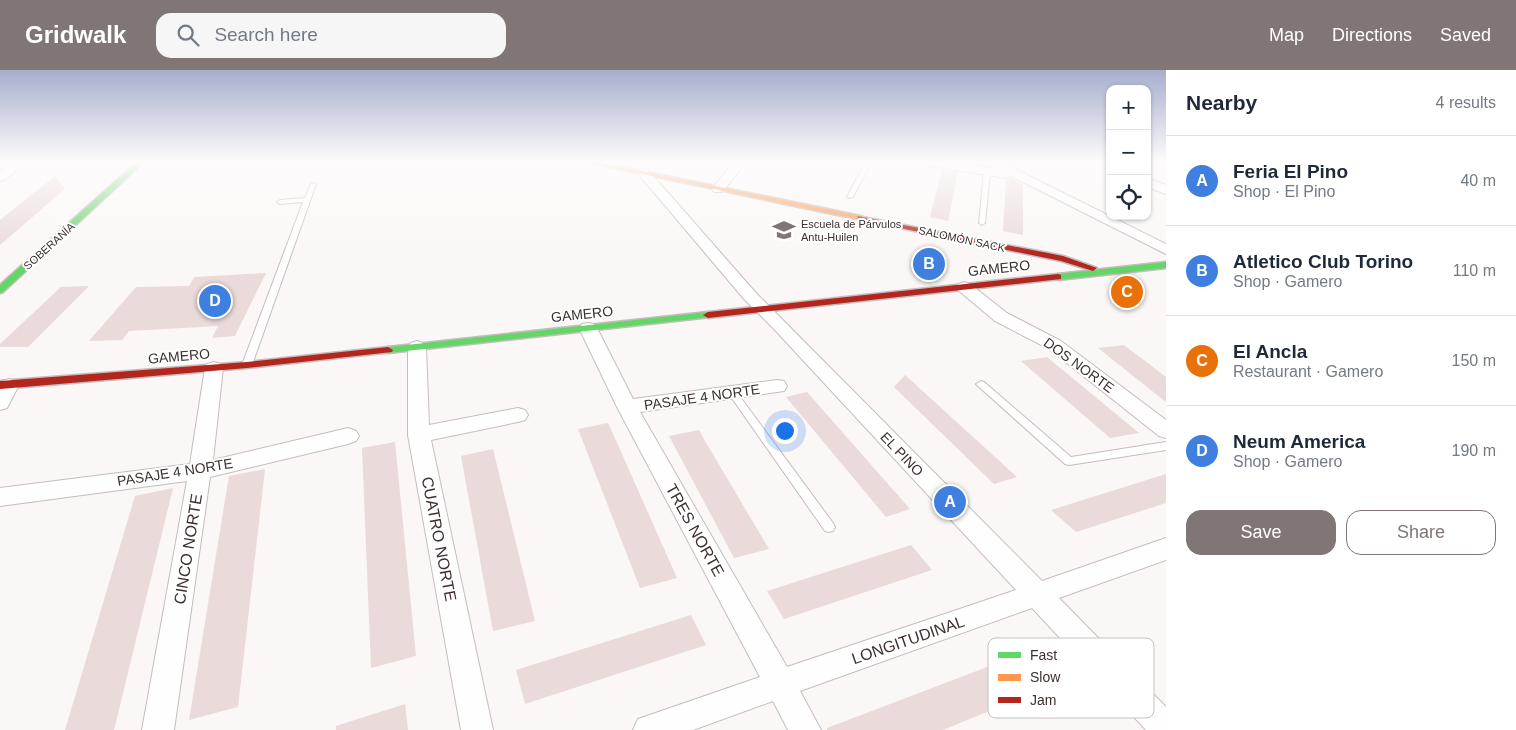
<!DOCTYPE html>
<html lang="en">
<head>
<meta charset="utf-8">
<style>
  body { margin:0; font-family:Arial,sans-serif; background:#f6f6f7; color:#1f2937 }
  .controls { position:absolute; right:15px; top:15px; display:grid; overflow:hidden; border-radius:10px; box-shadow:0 1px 4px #0004 }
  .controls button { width:45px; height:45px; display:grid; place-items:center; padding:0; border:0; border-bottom:1px solid #e0e1e3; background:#fff; color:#1f2937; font:25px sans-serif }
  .you { position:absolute; left:784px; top:360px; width:18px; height:18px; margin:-12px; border:4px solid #fff; border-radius:50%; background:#1a73e8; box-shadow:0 0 0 8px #1a73e833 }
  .badge { display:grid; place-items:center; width:32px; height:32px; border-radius:50%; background:#807675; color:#fff; font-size:16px; font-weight:700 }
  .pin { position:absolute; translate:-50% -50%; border:2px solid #fff; box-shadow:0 1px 5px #0006 }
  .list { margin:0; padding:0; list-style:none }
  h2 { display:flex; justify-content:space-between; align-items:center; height:65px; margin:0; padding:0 20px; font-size:21px }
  h2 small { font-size:16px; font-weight:400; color:#747a83 }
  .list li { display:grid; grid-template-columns:32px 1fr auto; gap:15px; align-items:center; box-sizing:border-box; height:90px; padding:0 20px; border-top:1px solid #e0e1e3 }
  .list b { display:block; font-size:19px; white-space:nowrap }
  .list p { margin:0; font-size:16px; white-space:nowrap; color:#747a83 }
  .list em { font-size:16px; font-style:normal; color:#747a83 }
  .actions { display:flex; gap:10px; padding:15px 20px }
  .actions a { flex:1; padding:11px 0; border:1px solid #807675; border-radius:15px; text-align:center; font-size:18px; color:#807675 }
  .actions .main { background:#807675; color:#fff }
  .icon { flex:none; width:28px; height:28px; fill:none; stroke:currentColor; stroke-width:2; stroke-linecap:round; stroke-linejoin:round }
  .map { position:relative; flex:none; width:1166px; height:660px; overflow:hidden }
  header { display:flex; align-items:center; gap:30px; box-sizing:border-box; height:70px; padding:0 25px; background:#807675; color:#fff }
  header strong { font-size:24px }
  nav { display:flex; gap:28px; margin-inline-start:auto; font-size:18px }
  .search { width:350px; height:45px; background:#f6f6f7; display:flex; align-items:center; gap:12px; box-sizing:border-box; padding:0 18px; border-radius:15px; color:#747a83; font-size:19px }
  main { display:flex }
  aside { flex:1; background:#fff }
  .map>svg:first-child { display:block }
  .building { fill:#eadada }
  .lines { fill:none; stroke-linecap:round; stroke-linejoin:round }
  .lane-casing { stroke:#c5bdbd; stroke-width:2 }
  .street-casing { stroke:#c5bdbd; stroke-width:2 }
  .fast-casing { stroke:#c5bdbd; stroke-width:3 }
  .slow-casing { stroke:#c5bdbd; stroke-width:3 }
  .jam-casing { stroke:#c5bdbd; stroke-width:3 }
  .lane { fill:#fefefe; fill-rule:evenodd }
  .street { fill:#fefefe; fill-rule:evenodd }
  .fast { fill:#63d668; fill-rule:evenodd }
  .slow { fill:#ff974d; fill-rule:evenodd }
  .jam { fill:#b3261e; fill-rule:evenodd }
  .labels { text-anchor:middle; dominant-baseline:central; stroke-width:4; stroke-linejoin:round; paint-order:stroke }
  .far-poi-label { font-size:11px; fill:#3d302f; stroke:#fff; text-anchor:start }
  .far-street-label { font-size:11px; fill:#3d302f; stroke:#fff }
  .street-label { font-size:14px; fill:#3d302f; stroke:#fff }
  .near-street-label { font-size:16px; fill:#3d302f; stroke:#fff }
  .key { fill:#fff; stroke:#c5c1c1; stroke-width:1 }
  .key-label { font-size:14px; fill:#3d302f }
</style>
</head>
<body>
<header>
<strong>Gridwalk</strong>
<div class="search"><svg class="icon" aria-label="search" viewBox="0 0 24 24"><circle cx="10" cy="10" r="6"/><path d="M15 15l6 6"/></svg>Search here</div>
<nav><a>Map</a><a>Directions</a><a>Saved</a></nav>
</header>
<main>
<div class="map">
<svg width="1166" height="660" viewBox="0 0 1166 660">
  <rect width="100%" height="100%" fill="#fbf7f7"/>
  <g class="building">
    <polygon points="942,100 958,102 948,151 930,147"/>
    <polygon points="55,106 65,119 0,175 0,150"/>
    <polygon points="1011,108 1023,114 1023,165 1003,161 1006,110"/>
    <polygon points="266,203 235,266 212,268 218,256 129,261 122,270 89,271 136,217 189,216 194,207"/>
    <polygon points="89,216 28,277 0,277 0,274 61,217"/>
    <polygon points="1124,275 1166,307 1166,332 1098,278"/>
    <polygon points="1047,287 1139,363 1110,368 1021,291"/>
    <polygon points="905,305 1017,407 994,414 894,317"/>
    <polygon points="807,322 910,439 886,447 786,327"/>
    <polygon points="608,353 614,366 677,508 640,518 578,359"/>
    <polygon points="699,360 705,371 769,479 734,488 669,366"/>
    <polygon points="395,372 416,586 371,598 362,378"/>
    <polygon points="493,379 535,551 493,561 461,386"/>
    <polygon points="265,399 238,637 189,650 229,406"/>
    <polygon points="1166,404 1166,433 1076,462 1051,440"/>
    <polygon points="173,418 114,660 65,660 135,426"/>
    <polygon points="911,475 932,500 784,549 767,521"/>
    <polygon points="691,545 706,575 525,634 516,600"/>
    <polygon points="1003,591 1031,624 943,660 827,660 827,658"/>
    <polygon points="405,634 408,660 336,660 336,656"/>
  </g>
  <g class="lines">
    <defs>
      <g id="lane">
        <polygon points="866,91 872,91 853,127 848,128 847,127"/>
        <polygon points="987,100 990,102 985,153 982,155 979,153 984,102"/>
        <polygon points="311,113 316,114 252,295 247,298 244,297 242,295 303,132 280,134 277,132 280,130 305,128"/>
        <polygon points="981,311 984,312 1071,387 1166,372 1166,380 1069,395 1065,394 978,316 976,314"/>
        <polygon points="732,319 735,320 833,453 835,457 833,461 829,462 825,461 729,324 727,322 729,320"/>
      </g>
      <g id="street">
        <polygon points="15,91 29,91 4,110 0,111 0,101"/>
        <polygon points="735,91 747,91 722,122 714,122 712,119 714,116"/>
        <polygon points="918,91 947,91 996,99 984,91 999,91 1166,174 1166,184 1011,106 1006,108 924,95"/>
        <polygon points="1094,91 1110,91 1110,100"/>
        <polygon points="644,99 648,100 756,223 1042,511 1166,468 1166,490 1059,528 1166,637 1166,660 1146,660 1032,538 800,621 821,660 788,660 773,631 693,660 633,660 638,649 760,607 617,337 579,258 582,254 588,253 594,254 597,258 633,329 777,310 784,311 787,316 784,321 777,322 640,342 787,597 1016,520 774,259 744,229 640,106 638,103 640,100"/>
        <polygon points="1147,108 1166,115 1166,124 1147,117"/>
        <polygon points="964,212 970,214 1007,243 1061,271 1166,350 1166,368 1159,366 1049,279 995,251 958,220 956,217 958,214"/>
        <polygon points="417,271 423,273 426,277 429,355 518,338 525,340 528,345 525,350 518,352 431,370 493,660 461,660 408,365 408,277 411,273"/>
        <polygon points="214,292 221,294 223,298 213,390 348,358 356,361 359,366 356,371 348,374 210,407 174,660 142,660 187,411 0,436 0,418 190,394 205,298 207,294"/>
        <polygon points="9,309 16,311 19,315 7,338 0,340 0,314 2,311"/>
      </g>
      <g id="fast">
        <polygon points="138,91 145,91 3,222 0,223 0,215"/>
        <polygon points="1166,192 1166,198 1058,210 1054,207 1058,204"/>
        <polygon points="708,242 711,243 711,247 388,283 383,280 388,277"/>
      </g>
      <polygon id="slow" points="581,91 594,91 861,146 865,148 861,150"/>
      <g id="jam">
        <polygon points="858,146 1063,186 1097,198 1093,201 1061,191 861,150 857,148"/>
        <polygon points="1058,204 1061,205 1061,209 708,248 703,245 708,242"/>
        <polygon points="388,277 393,280 392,282 247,298 0,319 0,311 247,292"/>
      </g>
    </defs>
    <use href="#lane" class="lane-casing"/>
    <use href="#street" class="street-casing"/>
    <use href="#fast" class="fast-casing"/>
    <use href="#slow" class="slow-casing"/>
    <use href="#jam" class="jam-casing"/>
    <use href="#lane" class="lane"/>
    <use href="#street" class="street"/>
    <use href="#fast" class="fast"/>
    <use href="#slow" class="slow"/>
    <use href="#jam" class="jam"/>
  </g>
  <linearGradient id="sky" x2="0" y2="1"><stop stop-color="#a5aecd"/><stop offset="0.5" stop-color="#fdfbfb"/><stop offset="1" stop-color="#fdfbfb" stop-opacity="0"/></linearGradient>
  <rect width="1166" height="183" fill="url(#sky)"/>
  <defs>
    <symbol id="school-bare" viewBox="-9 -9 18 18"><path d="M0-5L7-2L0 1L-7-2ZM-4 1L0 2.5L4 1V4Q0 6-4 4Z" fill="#807675" stroke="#fff" stroke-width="2.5" paint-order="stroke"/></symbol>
  </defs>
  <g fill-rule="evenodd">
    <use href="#school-bare" x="768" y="144" width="32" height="32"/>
  </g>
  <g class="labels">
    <g class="far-poi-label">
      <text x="801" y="154">Escuela de Párvulos<tspan x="801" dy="13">Antu-Huilen</tspan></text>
    </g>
    <g class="far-street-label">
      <text transform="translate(962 169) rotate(12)">SALOMÓN SACK</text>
      <text transform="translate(49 176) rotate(-42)">SOBERANÍA</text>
    </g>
    <g class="street-label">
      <text transform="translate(999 198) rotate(-6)">GAMERO</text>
      <text transform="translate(582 244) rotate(-6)">GAMERO</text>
      <text transform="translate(179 286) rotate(-5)">GAMERO</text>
      <text transform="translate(1079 295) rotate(36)">DOS NORTE</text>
      <text transform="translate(702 327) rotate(-8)">PASAJE 4 NORTE</text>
      <text transform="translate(902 384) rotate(46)">EL PINO</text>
      <text transform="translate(175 402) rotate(-9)">PASAJE 4 NORTE</text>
    </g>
    <g class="near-street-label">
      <text transform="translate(695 460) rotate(61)">TRES NORTE</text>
      <text transform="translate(439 469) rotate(79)">CUATRO NORTE</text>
      <text transform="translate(188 479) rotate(-81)">CINCO NORTE</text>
      <text transform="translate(908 570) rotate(-19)">LONGITUDINAL</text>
    </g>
  </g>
  <rect x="988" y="568" width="166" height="80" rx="8" class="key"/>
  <rect x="998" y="582" width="23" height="6" fill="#63d668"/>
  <rect x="998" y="604" width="23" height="7" fill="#ff974d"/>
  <rect x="998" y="627" width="23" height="6" fill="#b3261e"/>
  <g class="key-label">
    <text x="1030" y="590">Fast</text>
    <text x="1030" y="612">Slow</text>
    <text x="1030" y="635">Jam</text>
  </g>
</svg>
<div class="controls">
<button>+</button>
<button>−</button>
<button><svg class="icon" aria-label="locate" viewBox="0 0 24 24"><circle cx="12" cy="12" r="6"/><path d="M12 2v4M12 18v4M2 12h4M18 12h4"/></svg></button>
</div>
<div class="you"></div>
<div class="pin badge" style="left:950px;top:432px;background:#3f7fe0">A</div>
<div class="pin badge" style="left:929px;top:194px;background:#3f7fe0">B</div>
<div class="pin badge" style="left:1127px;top:222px;background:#e8710a">C</div>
<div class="pin badge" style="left:215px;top:231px;background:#3f7fe0">D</div>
</div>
<aside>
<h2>Nearby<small>4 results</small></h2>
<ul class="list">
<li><span class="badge" style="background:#3f7fe0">A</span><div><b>Feria El Pino</b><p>Shop · El Pino</p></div><em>40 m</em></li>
<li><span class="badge" style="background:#3f7fe0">B</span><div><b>Atletico Club Torino</b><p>Shop · Gamero</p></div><em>110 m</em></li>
<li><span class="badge" style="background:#e8710a">C</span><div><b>El Ancla</b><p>Restaurant · Gamero</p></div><em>150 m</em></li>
<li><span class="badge" style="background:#3f7fe0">D</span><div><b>Neum America</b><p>Shop · Gamero</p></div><em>190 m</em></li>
</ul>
<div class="actions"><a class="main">Save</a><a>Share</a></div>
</aside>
</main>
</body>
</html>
